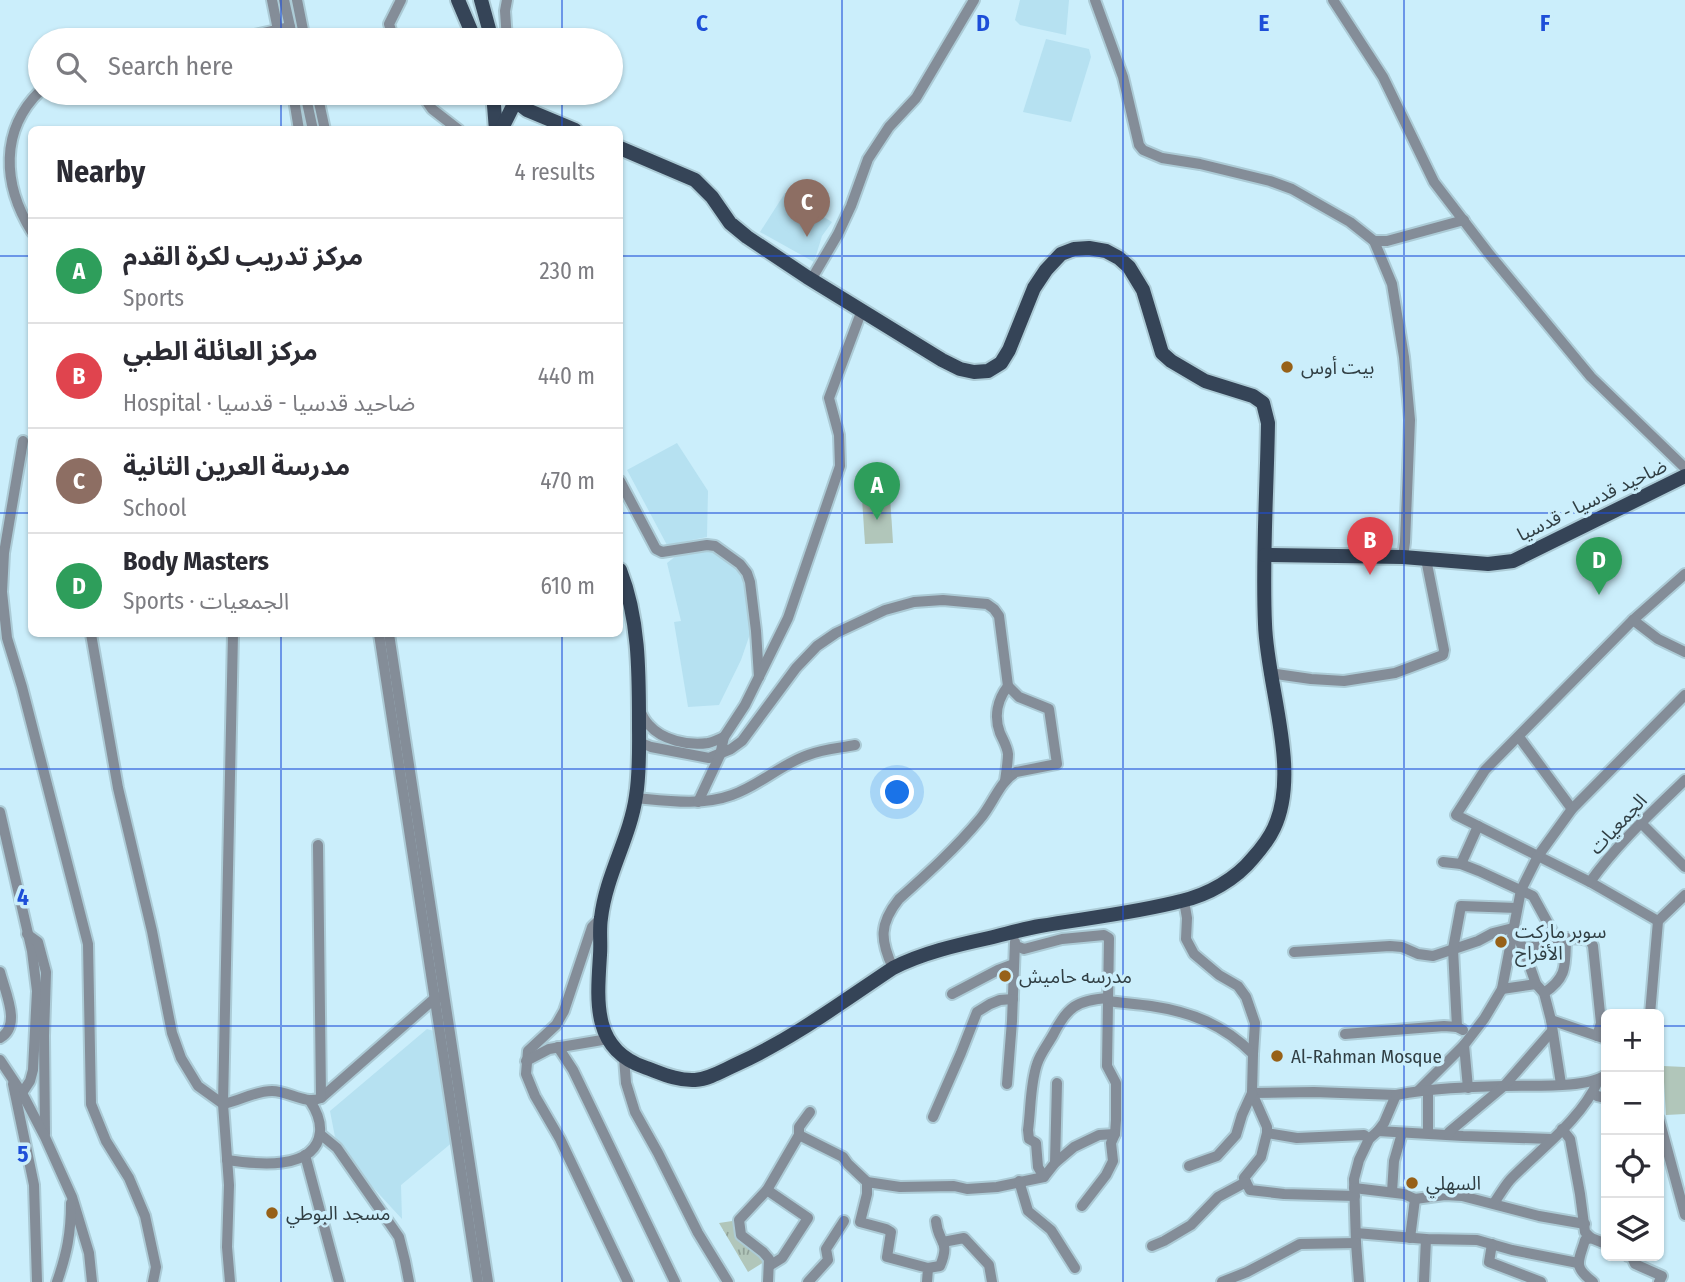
<!DOCTYPE html>
<html lang="en">
<head>
<meta charset="utf-8">
<style>
  body { margin:0; font-family:"Fira Sans Condensed","Noto Sans Arabic",sans-serif; background:#f2f2f3; color:#2b2b33 }
  .controls { position:absolute; right:21px; bottom:21px; display:grid; overflow:hidden; border-radius:10px; box-shadow:0 2px 5px #0004 }
  .controls button { width:63px; height:63px; display:grid; place-items:center; padding:0; border:0; border-bottom:2px solid #e1e1e2; background:#fff; color:#2b2b33; font:35px sans-serif }
  .you { position:absolute; left:898px; top:793px; width:24px; height:24px; margin:-18px; border:5px solid #fff; border-radius:50%; background:#1a73e8; box-shadow:0 0 0 10px #1a73e833 }
  .badge { display:grid; place-items:center; width:46px; height:46px; border-radius:50%; background:#976118; color:#fff; font-size:23px; font-weight:700 }
  .pin { position:absolute; translate:-50% -58px; filter:drop-shadow(0 2px 4px #0008) }
  .pin::after { content:''; position:absolute; top:37px; width:24px; height:21px; background:inherit; clip-path:polygon(0 0,100% 0,50% 100%) }
  .list { margin:0; padding:0; list-style:none }
  h2 { display:flex; justify-content:space-between; align-items:center; height:91px; margin:0; padding:0 28px; font-size:30px }
  h2 small { font-size:23px; font-weight:400; color:#7c7c81 }
  .list li { display:grid; grid-template-columns:46px 1fr auto; gap:21px; align-items:center; box-sizing:border-box; height:105px; padding:0 28px; border-top:2px solid #e1e1e2 }
  .list b { display:block; font-size:26px; white-space:nowrap }
  .list p { margin:0; font-size:23px; white-space:nowrap; color:#7c7c81 }
  .list em { font-size:23px; font-style:normal; color:#7c7c81 }
  .icon { flex:none; width:38px; height:38px; fill:none; stroke:currentColor; stroke-width:2; stroke-linecap:round; stroke-linejoin:round }
  .map { position:relative; flex:none; width:1685px; height:1282px; overflow:hidden }
  .search { position:absolute; background:#fff; box-shadow:0 2px 5px #0004; left:28px; top:28px; width:595px; height:77px; display:flex; align-items:center; gap:18px; box-sizing:border-box; padding:0 24px; border-radius:38px; color:#7c7c81; font-size:26px }
  .panel { position:absolute; background:#fff; box-shadow:0 2px 5px #0004; left:28px; top:126px; width:595px; height:511px; border-radius:10px }
  .map>svg:first-child { display:block }
  .built { fill:#b6e1f1 }
  .grass { fill:url(#grass-tufts) }
  .green { fill:#b1c6ba }
  .lines { fill:none; stroke-linecap:round; stroke-linejoin:round }
  .minor-casing { stroke:#accbd6; stroke-width:14 }
  .major-casing { stroke:#accbd6; stroke-width:18 }
  .minor { stroke:#848d98; stroke-width:10 }
  .major { stroke:#354457; stroke-width:14 }
  .grid { fill:none; stroke:#1d4ed8; stroke-width:2; stroke-opacity:0.55 }
  .poi-dot { fill:#976118; stroke:#cbeefb; stroke-width:2.5 }
  .labels { text-anchor:middle; dominant-baseline:central; stroke-width:7; stroke-linejoin:round; paint-order:stroke }
  .poi-label { font-size:19px; fill:#303e43; stroke:#cbeefb; text-anchor:start }
  .street-label { font-size:19px; fill:#303e43; stroke:#cbeefb }
  .grid-label { font-size:23px; text-anchor:middle; font-weight:bold; fill:#1d4ed8; stroke:#cbeefb; stroke-width:7; stroke-linejoin:round; paint-order:stroke }
</style>
</head>
<body>
<div class="map">
<svg width="1685" height="1282" viewBox="0 0 1685 1282">
  <defs>
    <pattern id="grass-tufts" width="24" height="20" patternUnits="userSpaceOnUse" patternTransform="scale(1.75)"><rect width="24" height="20" fill="#b1c6ba"/><path d="M3 7l-1-3M5 7V3M7 7l1-3M15 17l-1-3M17 17v-4M19 17l1-3" fill="none" stroke="#90a299"/></pattern>
  </defs>
  <rect width="100%" height="100%" fill="#cbeefb"/>
  <g class="built">
    <polygon points="1020,0 1069,0 1066,35 1020,25 1015,20"/>
    <polygon points="1046,39 1089,49 1091,57 1071,122 1023,112"/>
    <polygon points="785,193 832,222 822,236 814,262 760,232"/>
    <polygon points="677,443 708,491 707,537 667,545 627,470"/>
    <polygon points="711,550 716,551 741,572 744,579 750,634 741,660 719,705 688,707 674,622 681,621 667,563 676,556"/>
    <polygon points="427,1029 434,1031 454,1141 401,1185 402,1219 368,1182 335,1137 330,1111"/>
  </g>
  <polygon class="grass" points="739,1220 740,1229 769,1259 748,1272 719,1223"/>
  <g class="green">
    <polygon points="890,496 893,543 865,544 862,498"/>
    <polygon points="1663,1066 1685,1067 1685,1114 1666,1115"/>
  </g>
  <g class="lines">
    <defs>
      <g id="minor">
        <polyline points="272,0 278,30 282,40"/>
        <polyline points="284,0 293,40"/>
        <polyline points="297,0 305,40"/>
        <polyline points="507,0 505,11 507,40"/>
        <polyline points="1095,0 1123,77 1139,145 1143,150 1162,158 1200,164 1270,181 1292,189 1350,222 1374,241 1392,284 1404,357 1410,420 1405,542 1403,557"/>
        <polyline points="1333,0 1383,77 1434,182 1490,255 1591,377 1685,468"/>
        <polyline points="232,40 290,27"/>
        <polyline points="394,40 389,24 401,0"/>
        <polyline points="293,93 299,130"/>
        <polyline points="305,93 313,130"/>
        <polyline points="317,93 325,130"/>
        <polyline points="421,93 432,109 459,130"/>
        <path d="M 32,232 C 2,184 0,130 40,91"/>
        <polyline points="1374,241 1387,241 1464,220"/>
        <polyline points="811,280 838,234 851,206 868,159 889,127 916,98 974,0"/>
        <polyline points="23,441 4,553 2,592 7,638 22,687 88,944 91,1104 106,1141 129,1178 145,1216 156,1267 153,1282"/>
        <polyline points="620,481 656,549 662,552 707,545 715,546 740,564 747,573 750,582 756,631 759,677"/>
        <path d="M 1685,574 L 1633,620 L 1485,770 L 1456,815 L 1590,882 C 1617,844 1652,812 1685,780"/>
        <polyline points="1633,620 1658,639 1685,652"/>
        <path d="M 91,634 L 118,788 L 152,931 L 172,1033 L 181,1058 L 198,1086 L 223,1104 C 240,1101 254,1091 272,1091 C 289,1091 305,1105 321,1098 L 434,999 L 444,996"/>
        <polyline points="379,634 478,1282"/>
        <polyline points="389,634 488,1282"/>
        <polyline points="1269,673 1311,679 1344,681 1395,673 1443,655 1444,650 1426,559"/>
        <path d="M 640,710 C 642,715 645,721 649,725 C 662,740 688,746 708,743 C 713,742 719,739 724,737"/>
        <polyline points="1519,737 1572,809"/>
        <path d="M 639,742 L 651,747 L 709,758 L 731,749 L 742,741 L 796,668 L 817,646 L 836,633 L 885,610 L 914,602 L 943,600 L 987,604 L 994,609 L 999,616 L 1008,686 L 1019,697 L 1049,709 L 1057,764 L 1016,772 C 999,782 993,804 980,819 C 956,848 927,874 899,899 C 879,924 880,940 893,968"/>
        <path d="M 1005,781 C 1006,773 1008,762 1008,754 C 1007,746 1003,740 1000,733 C 994,717 997,700 1008,686"/>
        <path d="M 636,798 C 668,801 702,806 732,795 C 759,786 781,764 808,755 C 823,749 840,748 855,745"/>
        <polyline points="698,802 720,755 724,737 745,705 788,618 840,466 839,435 829,398 862,310"/>
        <polyline points="0,812 32,951 37,991 33,1070 30,1081 22,1093"/>
        <polyline points="1641,823 1685,867"/>
        <polyline points="318,845 321,1098"/>
        <polyline points="1443,862 1461,864 1479,871 1533,896 1556,938"/>
        <polyline points="1461,864 1478,826"/>
        <polyline points="1590,882 1658,921"/>
        <polyline points="1184,901 1187,918 1186,939 1194,954 1219,975 1238,986 1246,997 1255,1023 1253,1054"/>
        <polyline points="601,921 597,922 592,927 564,1011 556,1025 528,1051 526,1074 535,1096 560,1139 628,1282"/>
        <polyline points="1513,928 1524,950 1536,984 1544,993 1551,1020"/>
        <polyline points="27,934 38,942 46,972 44,1036 45,1134"/>
        <polyline points="1016,946 1024,949 1062,939 1104,935 1109,938 1107,1066 1116,1083 1116,1120 1115,1134 1111,1143 1113,1161 1106,1175 1082,1206"/>
        <path d="M 1524,950 C 1550,941 1562,935 1590,940 L 1593,946 L 1601,1023 L 1597,1036"/>
        <polyline points="1294,952 1390,946 1402,947 1418,954 1433,956 1478,941 1493,933 1513,928"/>
        <path d="M 0,972 C 5,992 22,1026 0,1038"/>
        <polyline points="1502,989 1536,984"/>
        <path d="M 1544,993 C 1568,977 1565,965 1566,938"/>
        <polyline points="952,994 998,970 1014,964"/>
        <path d="M 1108,1001 C 1122,1003 1137,1004 1151,1006 C 1192,1012 1224,1025 1253,1054 L 1252,1093 L 1314,1092 L 1396,1095 L 1384,1123 L 1378,1131 L 1369,1139 L 1359,1160 L 1354,1179 L 1356,1243 L 1359,1282"/>
        <polyline points="1650,1014 1658,921 1685,895"/>
        <polyline points="1457,1027 1453,949 1461,906 1517,908"/>
        <polyline points="1345,1034 1444,1026 1457,1027 1463,1030"/>
        <polyline points="1464,1045 1468,1088"/>
        <polyline points="558,1047 573,1070 675,1282"/>
        <polyline points="624,1058 626,1083 635,1112 658,1153 698,1233 728,1282"/>
        <polyline points="0,1060 22,1093 45,1137 72,1197 89,1253 92,1282"/>
        <polyline points="526,1061 549,1049 608,1039"/>
        <polyline points="13,1084 34,1185 37,1282"/>
        <polyline points="1007,1084 1012,1021 1015,942"/>
        <polyline points="1561,1084 1551,1020 1606,1039"/>
        <polyline points="1428,1090 1428,1133"/>
        <polyline points="1418,1091 1464,1045 1484,1019 1502,989 1521,890 1538,856 1572,809 1685,695"/>
        <polyline points="1252,1093 1267,1127 1267,1133 1297,1138 1364,1135 1369,1139"/>
        <polyline points="1593,1093 1597,1096 1606,1098"/>
        <path d="M 1396,1095 C 1432,1088 1469,1087 1505,1086 C 1531,1085 1585,1089 1606,1075"/>
        <polyline points="933,1117 961,1053 977,1012 990,1004 1000,1000 1013,999"/>
        <polyline points="1659,1119 1685,1215"/>
        <path d="M 1562,1129 L 1570,1139 L 1580,1194 L 1585,1232 L 1591,1238 L 1585,1240 C 1579,1261 1572,1266 1593,1282"/>
        <polyline points="1378,1131 1463,1136 1552,1139"/>
        <polyline points="1267,1133 1261,1157 1244,1178 1250,1190 1284,1194 1355,1196"/>
        <polyline points="320,1134 337,1148 399,1237 405,1261 409,1282"/>
        <polyline points="799,1135 843,1157 848,1164 867,1182 900,1187 954,1186 967,1189 997,1187 1044,1177 1055,1163 1074,1147 1099,1135 1115,1134"/>
        <polyline points="1449,1135 1449,1132 1504,1086 1552,1031"/>
        <polyline points="305,1155 339,1282"/>
        <path d="M 227,1160 C 254,1164 316,1172 320,1132 C 321,1121 316,1110 310,1101"/>
        <polyline points="1055,1163 1057,1083"/>
        <polyline points="1189,1166 1217,1156 1236,1135 1242,1115 1252,1093"/>
        <path d="M 1044,1177 L 1038,1167 L 1036,1143 L 1029,1139 L 1028,1130 C 1031,1108 1030,1085 1037,1064 C 1040,1054 1048,1044 1053,1035 C 1067,1007 1077,1000 1108,998"/>
        <polyline points="1019,1181 1028,1211 1051,1230 1075,1268"/>
        <polyline points="867,1182 867,1194 860,1222 886,1229 891,1232 887,1257 928,1268 927,1282"/>
        <polyline points="1354,1188 1404,1194 1415,1199 1445,1195 1462,1196 1539,1216 1585,1224"/>
        <polyline points="767,1190 808,1218 782,1258 769,1266"/>
        <polyline points="1392,1192 1394,1161 1402,1133"/>
        <path d="M 1494,1203 C 1499,1196 1504,1187 1510,1180 C 1539,1150 1581,1120 1598,1081"/>
        <polyline points="1356,1233 1426,1239 1477,1240 1512,1250 1578,1263"/>
        <polyline points="1410,1238 1415,1199"/>
        <polyline points="1591,1238 1606,1244"/>
        <polyline points="943,1242 964,1238 989,1265 992,1282"/>
        <polyline points="1492,1244 1489,1262 1541,1282"/>
        <polyline points="1152,1246 1164,1241 1191,1225 1218,1197 1246,1182"/>
        <polyline points="1628,1256 1632,1257 1635,1264 1662,1276 1659,1282"/>
        <path d="M 928,1268 L 940,1266 C 951,1240 938,1244 936,1221"/>
        <path d="M 57,1282 C 67,1253 71,1233 71,1203"/>
        <polyline points="230,1282 227,1247 229,1185 223,1104 233,634"/>
        <polyline points="768,1282 769,1259 763,1252 741,1235 739,1220 767,1190 799,1135 799,1127 810,1112"/>
        <polyline points="808,1282 828,1260 826,1249 844,1221"/>
        <polyline points="1222,1282 1247,1272 1300,1244 1356,1243"/>
        <polyline points="1424,1282 1426,1239"/>
      </g>
      <g id="major">
        <polyline points="458,0 475,40"/>
        <polyline points="481,0 492,40"/>
        <polyline points="493,93 496,130"/>
        <polyline points="505,93 527,110 575,130"/>
        <polyline points="501,130 515,102"/>
        <path d="M 620,148 L 695,180 L 712,197 L 730,223 L 747,237 L 807,277 L 942,360 L 960,369 L 974,372 L 988,371 L 1001,363 L 1009,350 L 1034,288 L 1046,270 L 1061,254 L 1074,249 L 1089,248 L 1106,251 L 1119,258 L 1129,267 L 1143,290 L 1162,353 L 1171,361 L 1205,381 L 1253,396 L 1263,403 L 1268,423 C 1267,490 1262,558 1265,624 C 1267,687 1301,771 1274,828 C 1269,839 1261,849 1253,858 C 1236,879 1208,895 1181,901 C 1135,913 1087,918 1040,926 C 1023,929 1006,934 989,938 C 957,945 922,953 893,968 C 842,1002 791,1040 735,1065 C 722,1071 709,1079 695,1080 C 677,1081 661,1073 644,1067 C 592,1049 597,1001 600,955 C 601,943 599,930 601,918 C 606,875 630,838 636,796 C 640,772 639,746 639,722 C 639,671 639,618 620,570"/>
        <polyline points="1265,555 1403,557 1488,564 1513,561 1685,476"/>
      </g>
    </defs>
    <use href="#minor" class="minor-casing"/>
    <use href="#major" class="major-casing"/>
    <use href="#minor" class="minor"/>
    <use href="#major" class="major"/>
  </g>
  <path class="grid" d="M 281,0 L 281,40M 562,0 L 562,40M 842,0 L 842,1282M 1123,0 L 1123,1282M 1404,0 L 1404,1282M 281,93 L 281,130M 562,93 L 562,130M 0,256 L 32,256M 620,256 L 1685,256M 0,513 L 32,513M 620,513 L 1685,513M 281,634 L 281,1282M 562,634 L 562,1282M 0,769 L 1685,769M 0,1026 L 1606,1026M 1659,1026 L 1685,1026"/>
  <g class="poi-dot">
    <circle cx="1287" cy="367" r="7"/>
    <circle cx="1501" cy="942" r="7"/>
    <circle cx="1005" cy="976" r="7"/>
    <circle cx="1277" cy="1056" r="7"/>
    <circle cx="1412" cy="1183" r="7"/>
    <circle cx="272" cy="1213" r="7"/>
  </g>
  <g class="labels">
    <g class="poi-label">
      <text x="1301" y="367">بيت أوس</text>
      <text x="1515" y="931">سوبر ماركت<tspan x="1515" dy="22">الأفراح</tspan></text>
      <text x="1019" y="976">مدرسه حاميش</text>
      <text x="1291" y="1056">Al-Rahman Mosque</text>
      <text x="1426" y="1183">السهلي</text>
      <text x="286" y="1213">مسجد البوطي</text>
    </g>
    <g class="street-label">
      <text transform="translate(1592 500) rotate(-26)">ضاحيد قدسيا - قدسيا</text>
      <text transform="translate(1618 824) rotate(-47)">الجمعيات</text>
    </g>
  </g>
  <g class="grid-label">
    <text x="702" y="31">C</text>
    <text x="983" y="31">D</text>
    <text x="1264" y="31">E</text>
    <text x="1545" y="31">F</text>
    <text x="23" y="905">4</text>
    <text x="23" y="1162">5</text>
  </g>
</svg>
<div class="controls">
<button>+</button>
<button>−</button>
<button><svg class="icon" aria-label="locate" viewBox="0 0 24 24"><circle cx="12" cy="12" r="6"/><path d="M12 2v4M12 18v4M2 12h4M18 12h4"/></svg></button>
<button><svg class="icon" aria-label="layers" viewBox="0 0 24 24"><path d="M12 4l9 5-9 5-9-5zM3 14l9 5 9-5"/></svg></button>
</div>
<div class="you"></div>
<div class="pin badge" style="left:877px;top:520px;background:#2e9e5b">A</div>
<div class="pin badge" style="left:1370px;top:575px;background:#e0444e">B</div>
<div class="pin badge" style="left:807px;top:237px;background:#8d6e63">C</div>
<div class="pin badge" style="left:1599px;top:595px;background:#2e9e5b">D</div>
<div class="search"><svg class="icon" aria-label="search" viewBox="0 0 24 24"><circle cx="10" cy="10" r="6"/><path d="M15 15l6 6"/></svg>Search here</div>
<section class="panel">
<h2>Nearby<small>4 results</small></h2>
<ul class="list">
<li><span class="badge" style="background:#2e9e5b">A</span><div><b>مركز تدريب لكرة القدم</b><p>Sports</p></div><em>230 m</em></li>
<li><span class="badge" style="background:#e0444e">B</span><div><b>مركز العائلة الطبي</b><p>Hospital · ضاحيد قدسيا - قدسيا</p></div><em>440 m</em></li>
<li><span class="badge" style="background:#8d6e63">C</span><div><b>مدرسة العرين الثانية</b><p>School</p></div><em>470 m</em></li>
<li><span class="badge" style="background:#2e9e5b">D</span><div><b>Body Masters</b><p>Sports · الجمعيات</p></div><em>610 m</em></li>
</ul>
</section>
</div>
</body>
</html>
